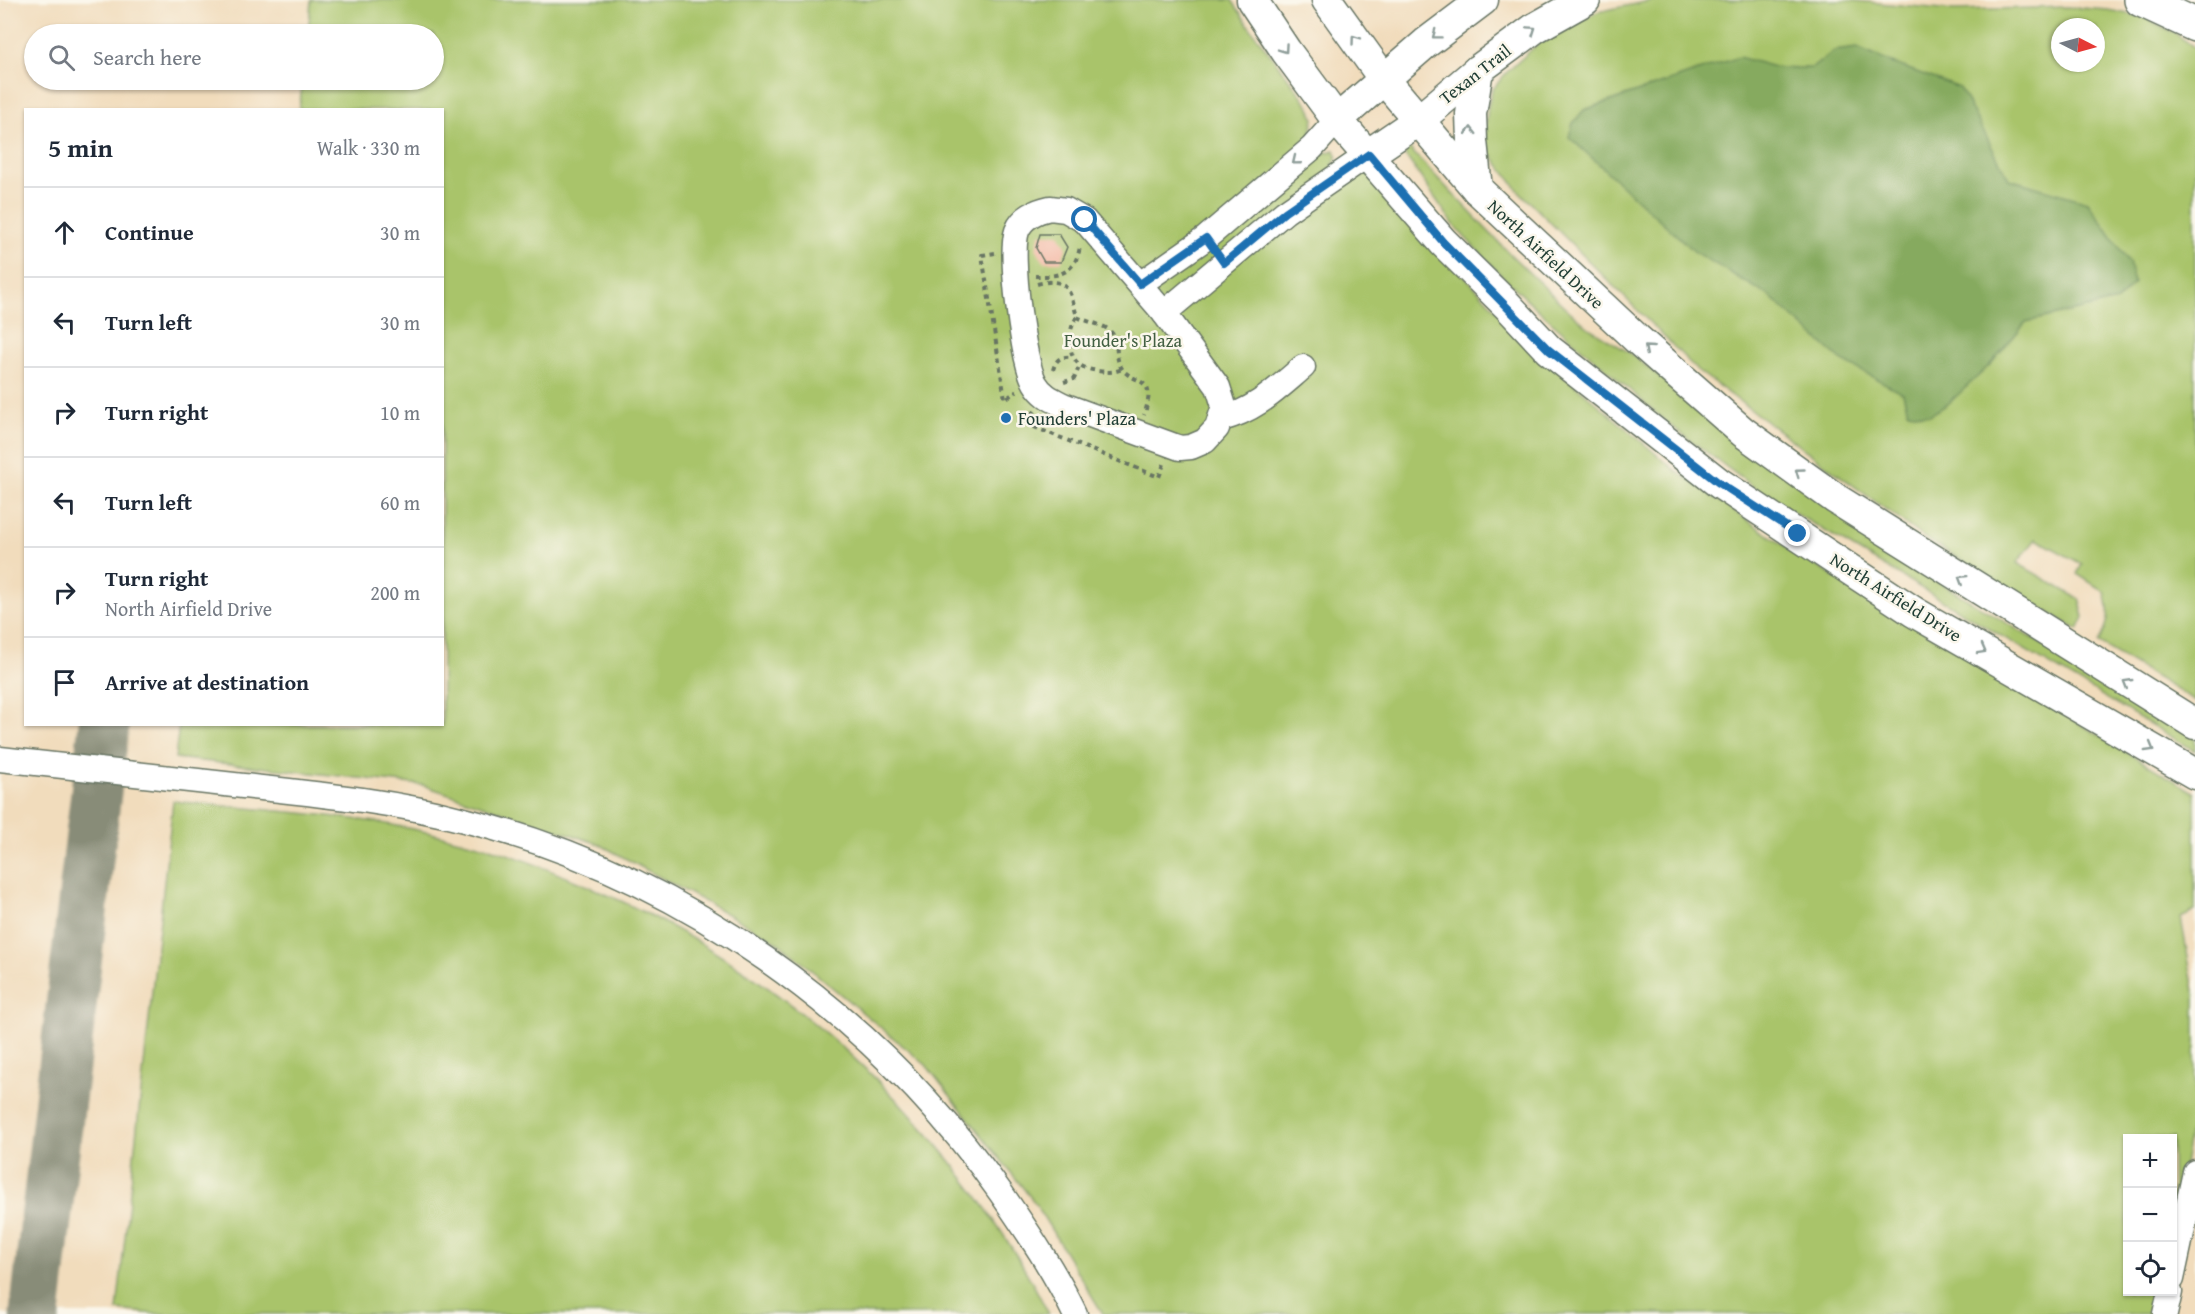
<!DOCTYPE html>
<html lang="en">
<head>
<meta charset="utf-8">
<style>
  body { margin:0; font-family:"Gentium Book Plus",serif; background:#f2f2f3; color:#1f2937 }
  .controls { position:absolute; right:18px; bottom:18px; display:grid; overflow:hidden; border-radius:0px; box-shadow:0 2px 4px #0004 }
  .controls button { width:54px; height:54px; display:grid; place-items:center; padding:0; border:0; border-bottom:2px solid #e0e1e3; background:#fff; color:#1f2937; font:30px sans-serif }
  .compass { position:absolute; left:2051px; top:18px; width:54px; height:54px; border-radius:50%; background:#fff; box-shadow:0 2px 4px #0004; rotate:96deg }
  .stop { position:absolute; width:18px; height:18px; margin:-14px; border:4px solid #1f6fb2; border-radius:50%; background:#fff }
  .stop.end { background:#1f6fb2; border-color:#fff; box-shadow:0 2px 6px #0008 }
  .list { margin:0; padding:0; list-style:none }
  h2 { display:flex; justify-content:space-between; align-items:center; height:78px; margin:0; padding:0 24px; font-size:26px }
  h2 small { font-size:20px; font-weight:400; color:#747a83 }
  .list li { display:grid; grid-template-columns:39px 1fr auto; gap:18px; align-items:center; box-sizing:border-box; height:90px; padding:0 24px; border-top:2px solid #e0e1e3 }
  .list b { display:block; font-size:22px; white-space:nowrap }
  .list p { margin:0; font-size:20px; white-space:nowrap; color:#747a83 }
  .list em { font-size:20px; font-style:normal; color:#747a83 }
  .icon { flex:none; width:33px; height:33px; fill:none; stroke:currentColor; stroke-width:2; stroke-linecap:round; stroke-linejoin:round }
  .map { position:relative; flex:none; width:2195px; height:1314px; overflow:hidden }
  .search { position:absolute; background:#fff; box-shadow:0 2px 4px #0004; left:24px; top:24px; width:420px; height:66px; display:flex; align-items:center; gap:15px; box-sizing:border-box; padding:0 21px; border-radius:33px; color:#747a83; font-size:22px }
  .panel { position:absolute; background:#fff; box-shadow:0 2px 4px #0004; left:24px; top:108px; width:420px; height:618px; border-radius:0px }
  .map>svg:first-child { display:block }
  .green { fill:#a9c46b; stroke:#648050; stroke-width:1.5; fill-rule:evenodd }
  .forest { fill:#86aa5f; stroke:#52744a; stroke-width:1.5 }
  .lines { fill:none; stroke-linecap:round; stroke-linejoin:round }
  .taxiway { stroke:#888c78; stroke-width:51 }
  .building { fill:#f3b09c }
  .minor-casing { stroke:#687564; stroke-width:27 }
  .major-casing { stroke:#687564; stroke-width:33 }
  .highway-casing { stroke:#687564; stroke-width:36 }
  .path { stroke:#687564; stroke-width:4; stroke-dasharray:4.5 4.5; stroke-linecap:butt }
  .minor { stroke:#fff; stroke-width:24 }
  .major { stroke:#fff; stroke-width:30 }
  .highway { stroke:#fff; stroke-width:33 }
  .oneway { stroke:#8f9e9a }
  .route { stroke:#1f6fb2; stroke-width:8 }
  .poi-dot { fill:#1f6fb2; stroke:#fbf7ec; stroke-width:2 }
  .labels { text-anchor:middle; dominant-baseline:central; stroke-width:5; stroke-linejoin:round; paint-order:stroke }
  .street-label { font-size:18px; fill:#1f3d34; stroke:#fbf7ec }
  .park-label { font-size:18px; fill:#425f42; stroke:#fbf7ec }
  .poi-label { font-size:18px; fill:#1f3d34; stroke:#fbf7ec; text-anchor:start }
</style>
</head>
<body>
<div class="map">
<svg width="2195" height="1314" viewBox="0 0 2195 1314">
  <rect width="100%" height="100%" fill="#fbf7ec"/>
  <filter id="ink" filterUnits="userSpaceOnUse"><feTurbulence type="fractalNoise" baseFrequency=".0167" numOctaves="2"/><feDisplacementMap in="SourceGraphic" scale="12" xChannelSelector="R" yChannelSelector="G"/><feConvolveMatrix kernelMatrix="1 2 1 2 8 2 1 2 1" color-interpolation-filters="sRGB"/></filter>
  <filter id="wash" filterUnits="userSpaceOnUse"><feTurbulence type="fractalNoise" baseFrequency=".008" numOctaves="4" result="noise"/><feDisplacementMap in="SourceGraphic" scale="24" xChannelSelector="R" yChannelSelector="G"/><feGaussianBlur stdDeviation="1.35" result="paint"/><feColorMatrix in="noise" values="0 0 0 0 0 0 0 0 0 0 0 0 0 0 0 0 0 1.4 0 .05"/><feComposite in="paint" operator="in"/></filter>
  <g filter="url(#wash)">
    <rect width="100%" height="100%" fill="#f1dcbc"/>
    <g class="green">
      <polygon points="311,0 1232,0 1251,29 1310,107 1314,119 1311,132 1320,154 1335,150 1337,156 1333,165 1351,173 1367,172 1533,349 1676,471 1798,555 2195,793 2195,911 2181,918 2195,997 2195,1103 2173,1226 2172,1138 2128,1138 2128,1292 2160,1292 2155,1314 1103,1314 1035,1203 926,1065 775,940 599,844 422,785 175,758 179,725 442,724 442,110 299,109 303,80 434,80 434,34 308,34"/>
      <path d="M 1654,0 L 1845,0 L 1954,10 L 2067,7 L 2108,10 L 2144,17 L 2176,34 L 2195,48 L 2195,701 L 2099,643 C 2109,622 2111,615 2105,592 L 2077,574 L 2082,564 L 2036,539 L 2017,563 L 2079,599 L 2084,617 L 2078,630 L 1923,537 L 1697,370 L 1518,190 L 1490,153 L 1485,136 L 1488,106 L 1492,90 L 1506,73 L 1543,39 L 1597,12 ZM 2060,27 L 2096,27 L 2096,63 L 2060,63 Z"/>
      <polygon points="1408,147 1511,255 1566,308 1589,328 1627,351 1683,395 1832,504 1904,561 2195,737 2195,751 1763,494 1670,425 1546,317 1501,275 1456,228 1405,155 1404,150"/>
      <path d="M 173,801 C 240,808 309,812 376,822 C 412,828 450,837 486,847 C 513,855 540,866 566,877 C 772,959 948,1115 1049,1314 L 156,1314 L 117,1310 Z"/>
    </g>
    <polygon class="forest" points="1857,48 1892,63 1960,88 2009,179 2088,202 2129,262 2134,283 2117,301 2026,322 1990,365 1948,404 1930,415 1908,412 1903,393 1841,360 1768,295 1696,253 1569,137 1573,123 1584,110 1739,57 1778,68 1812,68 1834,51"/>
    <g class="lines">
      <polyline class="taxiway" points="35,1314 104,724"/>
    </g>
    <g id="blocks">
      <polygon class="building" points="1040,234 1059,234 1067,247 1061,262 1044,262 1036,248"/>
    </g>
  </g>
  <g filter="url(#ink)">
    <use href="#blocks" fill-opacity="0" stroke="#687564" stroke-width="1.5"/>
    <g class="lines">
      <defs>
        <g id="minor">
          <path d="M 1050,208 L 1066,210 L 1085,221 L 1164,313 L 1218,387 L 1224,406 L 1217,428 L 1205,441 L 1191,447 L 1180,448 L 1063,405 C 1051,399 1042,395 1035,383 C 1023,362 1009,254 1017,231 C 1022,218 1036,211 1050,208 Z"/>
          <polyline points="1140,284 1206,238 1312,148 1337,120"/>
          <polyline points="1164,313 1285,212 1369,154"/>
          <path d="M 1221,419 C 1255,411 1277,389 1303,367"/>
          <path d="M 0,759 C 81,768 162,777 243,786 C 317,794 392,801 464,820 C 680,874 873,1012 1001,1193 C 1028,1232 1055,1272 1075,1314"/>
          <polyline points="2172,1279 2195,1172"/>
          <polyline points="2165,1314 2170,1292"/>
        </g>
        <g id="major">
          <polyline points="1252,0 1286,51 1337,120 1443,242 1507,305 1549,350 1719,483 1914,612 2195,774"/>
          <polyline points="1327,0 1383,78 1477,189 1637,339 1743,432 1836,499 2195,724"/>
          <polyline points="1337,120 1426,43 1483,0"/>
          <polyline points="1369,154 1419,120 1478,70 1535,28 1585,0"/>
          <polyline points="1477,189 1472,141 1471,114 1478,70"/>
        </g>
        <polyline id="highway" points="2141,0 2195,25"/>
      </defs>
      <use href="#minor" class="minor-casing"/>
      <use href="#major" class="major-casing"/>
      <use href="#highway" class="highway-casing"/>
      <g class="path">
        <polyline points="995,253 982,255 1005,399 1017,391"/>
        <path d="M 1035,276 C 1060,277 1075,273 1080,247"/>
        <path d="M 1037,284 C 1068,276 1070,290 1077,317 C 1087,322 1106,325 1111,332 C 1119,341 1115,353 1119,363 C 1129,388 1160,371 1144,415"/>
        <path d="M 1077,317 C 1068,328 1066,355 1080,365 C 1086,369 1092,370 1098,371 C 1107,372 1113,373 1122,369"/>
        <path d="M 1053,370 C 1056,358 1062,356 1073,357"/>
        <polyline points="1064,382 1074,379 1080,365"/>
        <polyline points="1035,411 1024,423 1159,477 1164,464"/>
      </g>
      <use href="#minor" class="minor"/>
      <use href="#major" class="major"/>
      <use href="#highway" class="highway"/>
    </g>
    <defs><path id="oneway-chevron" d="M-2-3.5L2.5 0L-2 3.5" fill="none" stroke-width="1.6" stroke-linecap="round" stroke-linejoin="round" transform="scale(1.5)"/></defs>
    <g class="oneway">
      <use href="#oneway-chevron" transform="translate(1532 30) rotate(-34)"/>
      <use href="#oneway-chevron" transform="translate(1436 35) rotate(143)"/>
      <use href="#oneway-chevron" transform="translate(1355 39) rotate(-126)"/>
      <use href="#oneway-chevron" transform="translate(1284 49) rotate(55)"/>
      <use href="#oneway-chevron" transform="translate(1471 131) rotate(-91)"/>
      <use href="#oneway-chevron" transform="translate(1296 161) rotate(141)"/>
      <use href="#oneway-chevron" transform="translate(1648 349) rotate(-139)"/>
      <use href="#oneway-chevron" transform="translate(1799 472) rotate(-144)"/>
      <use href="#oneway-chevron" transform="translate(1962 579) rotate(-148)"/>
      <use href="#oneway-chevron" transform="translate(1982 650) rotate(29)"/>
      <use href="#oneway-chevron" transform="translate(2127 683) rotate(-149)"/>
      <use href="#oneway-chevron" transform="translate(2150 748) rotate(30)"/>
    </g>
  </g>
  <g class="lines" filter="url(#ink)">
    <polyline class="route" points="1085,220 1140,284 1206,238 1224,263 1285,212 1369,154 1443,242 1549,350 1719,483 1798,534"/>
  </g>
  <circle class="poi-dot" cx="1006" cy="418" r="6"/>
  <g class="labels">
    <g class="street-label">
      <text transform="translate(1475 74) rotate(-38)">Texan Trail</text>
      <text transform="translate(1546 254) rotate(43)">North Airfield Drive</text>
      <text transform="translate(1896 597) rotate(32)">North Airfield Drive</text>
    </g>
    <g class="park-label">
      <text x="1123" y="340">Founder's Plaza</text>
    </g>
    <g class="poi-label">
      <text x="1018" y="418">Founders' Plaza</text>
    </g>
  </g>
</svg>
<div class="controls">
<button>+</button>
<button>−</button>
<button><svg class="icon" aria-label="locate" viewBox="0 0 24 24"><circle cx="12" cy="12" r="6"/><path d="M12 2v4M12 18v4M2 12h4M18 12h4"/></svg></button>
</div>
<svg class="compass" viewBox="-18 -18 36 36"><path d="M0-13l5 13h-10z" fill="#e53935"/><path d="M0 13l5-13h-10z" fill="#747a83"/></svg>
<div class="stop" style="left:1085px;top:220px"></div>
<div class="stop end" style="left:1798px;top:534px"></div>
<div class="search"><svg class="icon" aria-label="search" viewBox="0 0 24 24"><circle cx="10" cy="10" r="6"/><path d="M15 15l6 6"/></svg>Search here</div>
<section class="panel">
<h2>5 min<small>Walk · 330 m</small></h2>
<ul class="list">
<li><svg class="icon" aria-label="ahead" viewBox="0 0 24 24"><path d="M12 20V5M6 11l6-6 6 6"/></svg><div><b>Continue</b></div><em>30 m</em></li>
<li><svg class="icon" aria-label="left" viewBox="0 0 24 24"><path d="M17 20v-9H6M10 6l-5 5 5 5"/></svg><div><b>Turn left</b></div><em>30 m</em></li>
<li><svg class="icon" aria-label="right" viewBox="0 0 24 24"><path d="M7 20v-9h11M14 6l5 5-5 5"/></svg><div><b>Turn right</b></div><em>10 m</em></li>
<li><svg class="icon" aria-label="left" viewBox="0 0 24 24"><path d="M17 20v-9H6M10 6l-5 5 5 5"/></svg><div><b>Turn left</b></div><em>60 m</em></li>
<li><svg class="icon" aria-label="right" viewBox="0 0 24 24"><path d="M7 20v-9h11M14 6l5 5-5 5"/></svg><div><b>Turn right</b><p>North Airfield Drive</p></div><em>200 m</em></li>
<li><svg class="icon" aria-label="arrive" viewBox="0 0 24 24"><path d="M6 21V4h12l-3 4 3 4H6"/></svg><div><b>Arrive at destination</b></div></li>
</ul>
</section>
</div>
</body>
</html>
